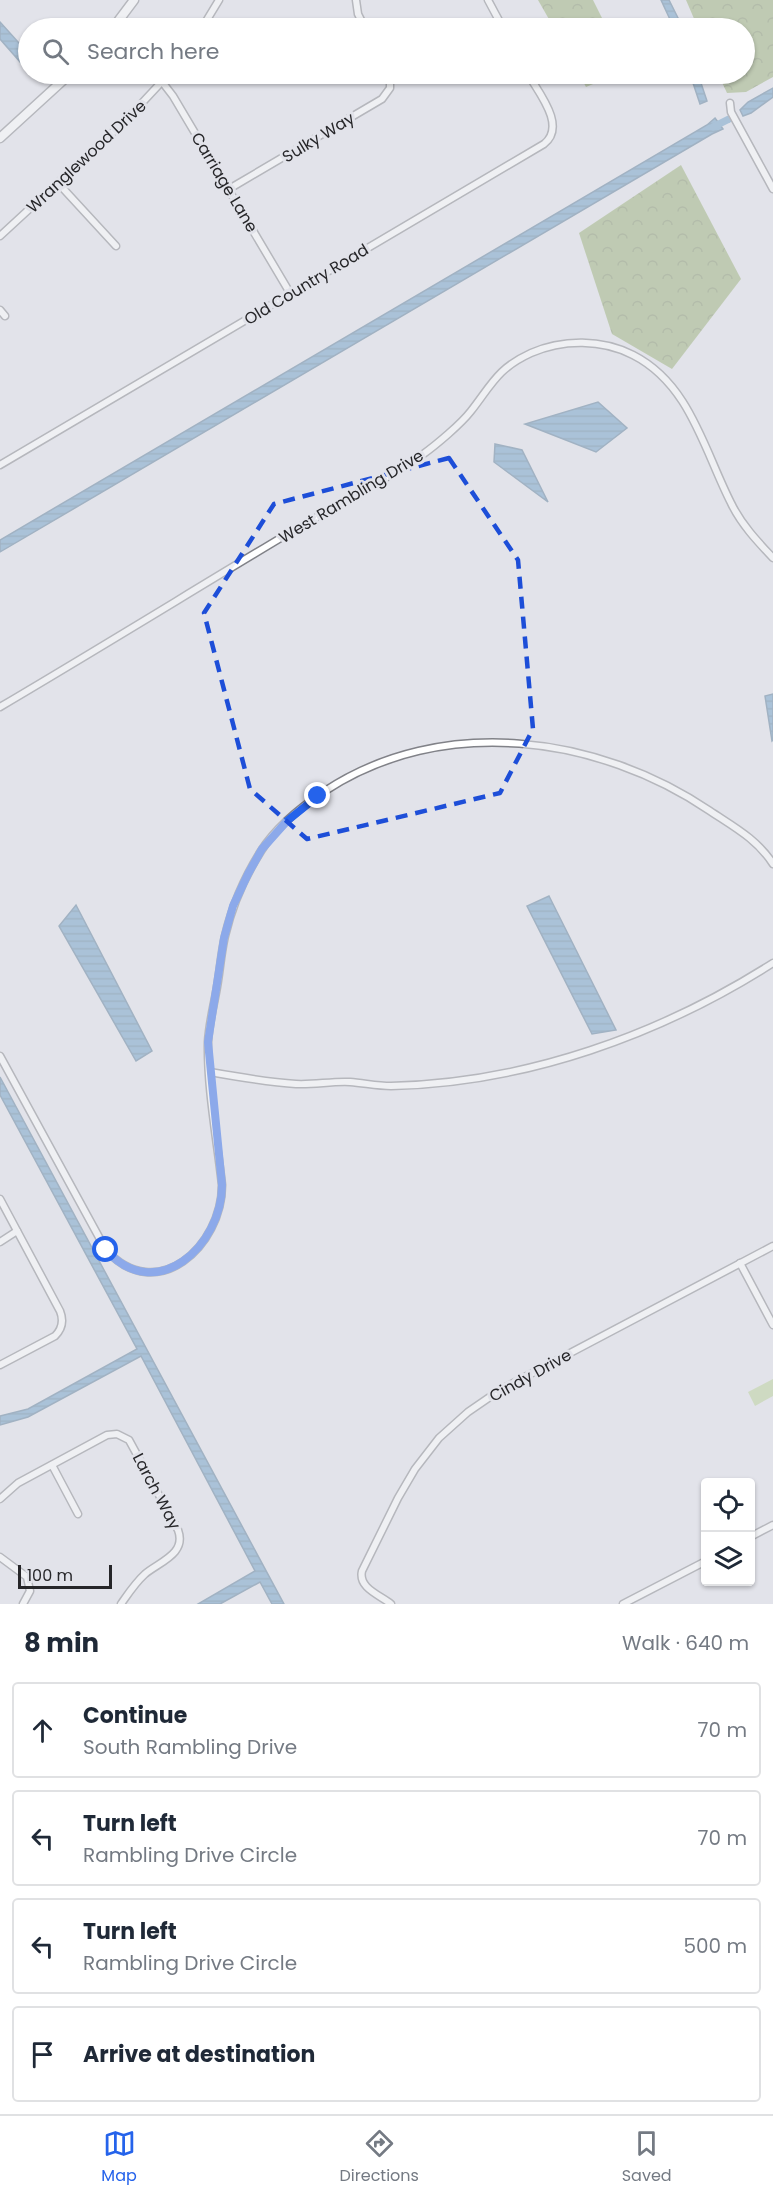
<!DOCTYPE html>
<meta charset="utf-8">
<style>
:root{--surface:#fff;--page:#f6f6f7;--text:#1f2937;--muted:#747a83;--line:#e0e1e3;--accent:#2563eb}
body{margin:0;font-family:Poppins,sans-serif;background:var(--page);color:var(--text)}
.controls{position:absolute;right:18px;bottom:18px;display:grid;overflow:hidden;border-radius:6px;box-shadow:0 2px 4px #0004}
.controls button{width:54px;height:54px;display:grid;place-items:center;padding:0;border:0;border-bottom:2px solid var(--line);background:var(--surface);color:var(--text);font:30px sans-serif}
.scale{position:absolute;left:18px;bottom:15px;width:94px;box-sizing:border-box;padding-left:6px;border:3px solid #262629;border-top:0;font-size:16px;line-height:21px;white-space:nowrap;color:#262629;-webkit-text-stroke:4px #e2e3ea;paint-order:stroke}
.stop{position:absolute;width:18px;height:18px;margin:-14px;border:4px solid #2563eb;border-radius:50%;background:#fff}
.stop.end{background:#2563eb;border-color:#fff;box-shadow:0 2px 6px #0008}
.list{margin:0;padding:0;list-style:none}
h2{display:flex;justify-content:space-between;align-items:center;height:78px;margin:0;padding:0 24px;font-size:26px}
h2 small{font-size:20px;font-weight:400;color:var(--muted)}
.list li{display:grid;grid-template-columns:39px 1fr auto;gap:18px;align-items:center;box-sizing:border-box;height:96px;margin:0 12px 12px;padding:0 12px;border:2px solid var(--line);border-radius:6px}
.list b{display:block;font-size:22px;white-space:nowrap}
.list p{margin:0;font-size:20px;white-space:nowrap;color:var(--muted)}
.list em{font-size:20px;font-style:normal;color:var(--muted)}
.icon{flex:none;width:33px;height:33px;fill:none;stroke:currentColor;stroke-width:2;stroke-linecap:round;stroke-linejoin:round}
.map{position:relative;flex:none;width:773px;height:1604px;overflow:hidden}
.search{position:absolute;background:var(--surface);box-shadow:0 2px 4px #0004;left:18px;right:18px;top:18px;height:66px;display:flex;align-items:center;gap:15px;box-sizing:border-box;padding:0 21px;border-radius:33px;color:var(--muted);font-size:22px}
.sheet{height:510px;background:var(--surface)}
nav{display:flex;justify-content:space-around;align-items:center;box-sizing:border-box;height:84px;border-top:2px solid var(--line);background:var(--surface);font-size:16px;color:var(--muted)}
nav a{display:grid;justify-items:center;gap:3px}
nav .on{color:var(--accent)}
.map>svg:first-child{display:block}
.forest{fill:url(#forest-crowns)}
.park{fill:#b7ce93}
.water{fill:url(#water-rules);stroke:#537695;stroke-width:1.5}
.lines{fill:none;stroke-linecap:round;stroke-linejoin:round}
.canal{stroke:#6699c3;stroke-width:7}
.street-casing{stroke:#818288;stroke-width:9}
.secondary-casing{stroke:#818288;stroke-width:11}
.street{stroke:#fff;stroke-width:6}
.secondary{stroke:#fff;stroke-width:8}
.route{stroke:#2563eb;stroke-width:8}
.marked{fill:none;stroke:#1d4ed8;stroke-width:4.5;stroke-dasharray:12 8;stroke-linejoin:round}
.labels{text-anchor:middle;stroke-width:6;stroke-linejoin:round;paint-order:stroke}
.street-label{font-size:16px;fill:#262629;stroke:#e2e3ea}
</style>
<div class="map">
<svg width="773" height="1604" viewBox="0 0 773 1604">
<defs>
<pattern id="forest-crowns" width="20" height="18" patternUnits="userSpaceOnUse" patternTransform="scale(1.5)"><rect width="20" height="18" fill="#96ac72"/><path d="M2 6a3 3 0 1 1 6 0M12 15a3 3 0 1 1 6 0" fill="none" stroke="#7a8c5e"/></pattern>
<pattern id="water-rules" width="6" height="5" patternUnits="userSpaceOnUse" patternTransform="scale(1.5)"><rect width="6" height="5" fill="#6699c3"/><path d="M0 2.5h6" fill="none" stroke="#547d9e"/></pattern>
</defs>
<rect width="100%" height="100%" fill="#e2e3ea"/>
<!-- forest -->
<g class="forest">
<polygon points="538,0 593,0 607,28 554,28"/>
<polygon points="686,0 773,0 773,77 746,92 727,93 718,74 744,74 744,28 698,28"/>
<polygon points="579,74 617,74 586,87"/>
<polygon points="681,165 741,279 672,369 612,334 579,233"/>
</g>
<!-- park -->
<polygon class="park" points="773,1379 773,1396 755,1406 748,1392"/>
<!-- water -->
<g class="water">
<polygon points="661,0 669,0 683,28 674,28"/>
<polygon points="0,22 28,53 28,71 0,39"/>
<polygon points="690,74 698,74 707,101 700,104"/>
<polygon points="773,88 773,97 751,113 743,116 740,110 748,102"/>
<polygon points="715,118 723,129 712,134 0,552 0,540 707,125"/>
<polygon points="598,402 627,428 596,452 525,424"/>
<polygon points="495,444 522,450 548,502 494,462"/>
<polygon points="773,694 773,740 772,741 765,696"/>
<polygon points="549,896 616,1030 592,1034 527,906"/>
<polygon points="76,905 152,1051 136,1061 59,926"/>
<polygon points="0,1077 284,1604 272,1604 260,1582 220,1604 198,1604 255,1571 141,1356 28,1417 0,1425 0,1416 28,1409 137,1349 0,1095"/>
</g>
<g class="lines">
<!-- canal -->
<polyline class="canal" points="713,127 729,119"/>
<defs>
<g id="street">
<polyline points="356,0 358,14 365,28"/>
<polyline points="488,0 503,28"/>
<polyline points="202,28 219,0"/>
<polyline points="156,74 173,96 290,293"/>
<polyline points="730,103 731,112 773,189"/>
<polyline points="58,183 116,246"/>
<polyline points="229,189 382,99 390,88 390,74"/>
<polyline points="0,236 127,119 169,74"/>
<polyline points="0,310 5,316"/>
<path d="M0 465 544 144C567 126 538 92 528 74"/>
<path d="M0 707C95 651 189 593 284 536 330 509 378 485 422 455 436 445 461 424 471 411 492 384 498 368 531 353 563 339 602 339 633 355 690 384 704 450 731 503 741 524 757 541 773 558"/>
<path d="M0 1056 106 1250C157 1306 222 1246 222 1185 217 1140 207 1087 208 1042 209 1023 214 1005 217 987 220 970 221 953 225 936 232 906 244 878 261 851 276 827 301 807 325 791 442 714 598 735 710 811 734 827 757 839 773 864"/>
<path d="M210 1072C238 1077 267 1082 296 1084 314 1085 332 1081 350 1082 364 1083 377 1086 391 1086 526 1083 660 1035 773 963"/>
<path d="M0 1199 60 1311C64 1321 62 1329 55 1336L0 1365"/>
<polyline points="0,1242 17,1231"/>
<polyline points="740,1263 773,1325"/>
<polyline points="52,1465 78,1514"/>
<path d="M0 1499 18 1483 107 1435 117 1434 129 1440 178 1530C187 1554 159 1562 145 1574 135 1583 128 1594 121 1604"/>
<polyline points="750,1537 773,1525"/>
<polyline points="0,1557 27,1577 30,1591 23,1604"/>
<path d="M391 1604C380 1595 358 1588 362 1571L398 1498 415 1469 439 1438 468 1412 500 1390 773 1246"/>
<polyline points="623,1604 706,1561"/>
</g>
<g id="secondary">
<polyline points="113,28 134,0"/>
<polyline points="0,138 70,74"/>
</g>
</defs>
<!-- street casing -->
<use href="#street" class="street-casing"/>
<!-- secondary casing -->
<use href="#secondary" class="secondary-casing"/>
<!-- street -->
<use href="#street" class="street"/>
<!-- secondary -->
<use href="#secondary" class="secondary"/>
</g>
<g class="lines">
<!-- route -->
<path class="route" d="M106 1250C156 1306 222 1246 222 1185L208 1042 224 938 233 906 248 874 262 849 287 821 318 796"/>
</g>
<!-- marked area -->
<path d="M0 0H773V1604H0ZM449 458 518 560 533 729 500 793 307 839 250 789 204 613 274 504Z" fill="#e2e3ea" fill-opacity=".55" fill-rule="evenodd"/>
<path class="marked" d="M449 458 518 560 533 729 500 793 307 839 250 789 204 613 274 504Z"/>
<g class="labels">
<!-- street labels -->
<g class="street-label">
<text transform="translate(318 137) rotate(-31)" y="6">Sulky Way</text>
<text transform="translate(86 156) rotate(-43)" y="6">Wranglewood Drive</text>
<text transform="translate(225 182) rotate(59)" y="6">Carriage Lane</text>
<text transform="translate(306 284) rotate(-31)" y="6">Old Country Road</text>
<text transform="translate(351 496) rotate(-31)" y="6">West Rambling Drive</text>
<text transform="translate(530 1375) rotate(-29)" y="6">Cindy Drive</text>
<text transform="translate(157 1491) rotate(62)" y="6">Larch Way</text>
</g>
</g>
</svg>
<div class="controls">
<button><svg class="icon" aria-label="locate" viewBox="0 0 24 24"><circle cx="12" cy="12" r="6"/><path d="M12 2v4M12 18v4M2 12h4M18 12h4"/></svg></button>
<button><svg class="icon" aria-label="layers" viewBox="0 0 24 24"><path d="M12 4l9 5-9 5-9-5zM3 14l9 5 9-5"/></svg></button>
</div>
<div class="scale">100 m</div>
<div class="stop" style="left:106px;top:1250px"></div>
<div class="stop end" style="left:318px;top:796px"></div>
<div class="search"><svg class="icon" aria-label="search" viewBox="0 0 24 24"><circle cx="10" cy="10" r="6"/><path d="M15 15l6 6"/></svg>Search here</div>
</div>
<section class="sheet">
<h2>8 min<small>Walk · 640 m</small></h2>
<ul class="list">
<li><svg class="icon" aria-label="ahead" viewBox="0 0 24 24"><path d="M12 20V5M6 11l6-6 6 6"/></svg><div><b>Continue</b><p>South Rambling Drive</p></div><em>70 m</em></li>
<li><svg class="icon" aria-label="left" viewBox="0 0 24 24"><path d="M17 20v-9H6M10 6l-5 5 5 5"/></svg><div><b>Turn left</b><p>Rambling Drive Circle</p></div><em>70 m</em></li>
<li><svg class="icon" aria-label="left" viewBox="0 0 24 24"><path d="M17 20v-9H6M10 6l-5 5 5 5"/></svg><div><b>Turn left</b><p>Rambling Drive Circle</p></div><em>500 m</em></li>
<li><svg class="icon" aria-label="arrive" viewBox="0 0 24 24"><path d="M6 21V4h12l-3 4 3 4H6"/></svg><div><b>Arrive at destination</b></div></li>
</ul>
</section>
<nav>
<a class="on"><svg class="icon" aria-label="map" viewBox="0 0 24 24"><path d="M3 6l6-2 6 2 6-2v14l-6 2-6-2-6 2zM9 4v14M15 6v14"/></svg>Map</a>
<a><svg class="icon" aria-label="directions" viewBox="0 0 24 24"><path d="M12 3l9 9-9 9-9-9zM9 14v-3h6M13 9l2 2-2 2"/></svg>Directions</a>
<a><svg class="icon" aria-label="saved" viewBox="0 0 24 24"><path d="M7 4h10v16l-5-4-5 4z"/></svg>Saved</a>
</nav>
